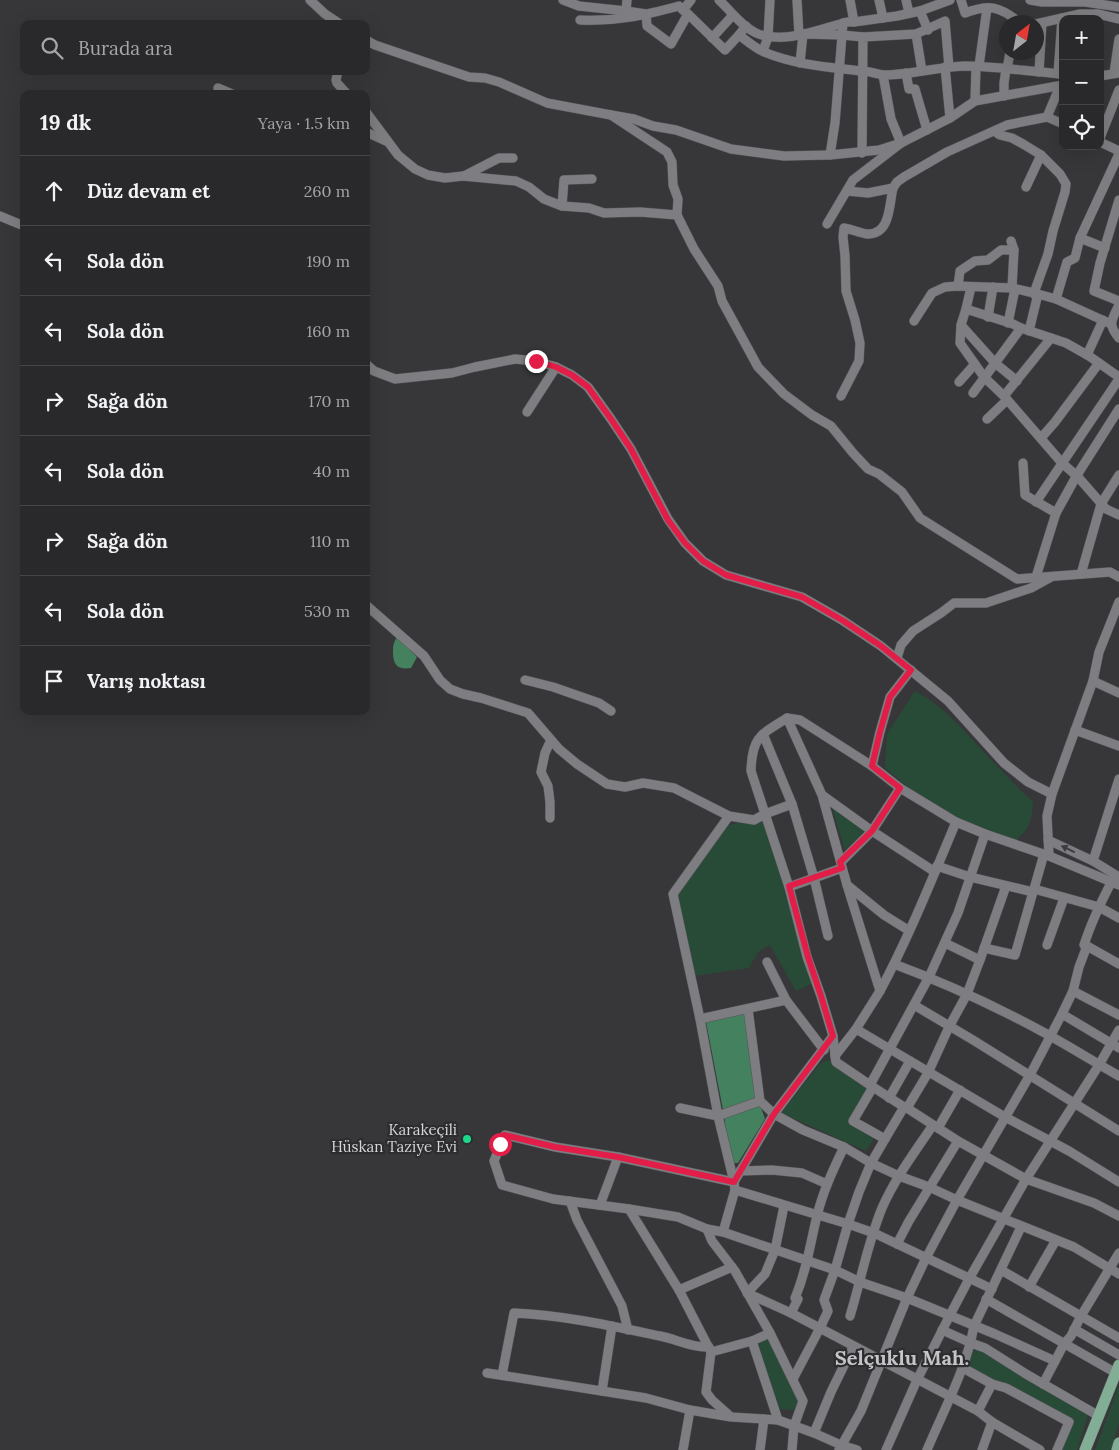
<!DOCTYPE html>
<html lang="tr">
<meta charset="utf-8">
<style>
:root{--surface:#29282b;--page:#313033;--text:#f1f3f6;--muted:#a5a6a9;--line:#454447}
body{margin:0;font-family:Lora,serif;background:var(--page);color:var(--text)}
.controls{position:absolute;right:15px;top:15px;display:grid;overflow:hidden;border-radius:10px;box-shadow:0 5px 20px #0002}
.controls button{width:45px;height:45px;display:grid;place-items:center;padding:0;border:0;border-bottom:1px solid var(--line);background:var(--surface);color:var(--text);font:25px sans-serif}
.compass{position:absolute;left:999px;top:15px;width:45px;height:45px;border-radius:50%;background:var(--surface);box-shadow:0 5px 20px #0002;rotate:31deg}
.stop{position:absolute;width:15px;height:15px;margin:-11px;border:4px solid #e11d48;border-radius:50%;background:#fff}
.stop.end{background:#e11d48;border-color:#fff;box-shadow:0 1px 5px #0008}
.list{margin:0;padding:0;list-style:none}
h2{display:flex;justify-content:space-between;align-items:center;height:65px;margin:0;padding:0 20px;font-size:21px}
h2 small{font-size:16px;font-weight:400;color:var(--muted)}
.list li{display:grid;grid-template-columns:32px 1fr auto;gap:15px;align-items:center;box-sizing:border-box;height:70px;padding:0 20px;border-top:1px solid var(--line)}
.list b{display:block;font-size:19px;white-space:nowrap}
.list em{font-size:16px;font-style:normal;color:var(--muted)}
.icon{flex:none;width:28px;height:28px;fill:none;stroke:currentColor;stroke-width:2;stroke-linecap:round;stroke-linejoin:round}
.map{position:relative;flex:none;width:1119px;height:1450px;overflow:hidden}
.search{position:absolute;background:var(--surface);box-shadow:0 5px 20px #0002;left:20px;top:20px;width:350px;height:55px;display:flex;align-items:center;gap:12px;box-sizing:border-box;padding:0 18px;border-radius:10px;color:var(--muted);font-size:19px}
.panel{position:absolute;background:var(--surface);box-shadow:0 5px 20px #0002;left:20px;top:90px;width:350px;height:625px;border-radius:10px}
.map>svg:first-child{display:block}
.green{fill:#284b37}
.forest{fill:#44815e}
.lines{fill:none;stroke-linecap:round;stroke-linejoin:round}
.minor-casing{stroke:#555458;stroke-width:10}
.major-casing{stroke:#555458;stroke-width:12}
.minor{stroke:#7e7d81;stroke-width:9}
.major{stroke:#83ae96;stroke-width:11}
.oneway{fill:#3d3c3f}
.route{stroke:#e11d48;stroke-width:6}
.poi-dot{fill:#1bd988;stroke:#2d2c2f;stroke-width:2}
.labels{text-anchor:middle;stroke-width:4.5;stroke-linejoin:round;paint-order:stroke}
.poi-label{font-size:15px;fill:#d5d5d7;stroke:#2d2c2f;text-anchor:end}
.district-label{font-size:20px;font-weight:bold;fill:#c5c4c8;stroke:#2d2c2f}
</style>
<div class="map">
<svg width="1119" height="1450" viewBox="0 0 1119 1450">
<rect width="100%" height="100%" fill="#373639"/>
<!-- green -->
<g class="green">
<path d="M915 691C945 707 969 736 992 761 1006 775 1019 789 1033 802 1031 823 1030 831 1012 842L959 821 911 789 885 768 887 734Z"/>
<polygon points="832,808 864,831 845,850"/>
<polygon points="764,821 781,870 813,983 796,991 770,945 758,952 749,968 694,976 677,893 727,826 739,822"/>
<polygon points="831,1060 846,1073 868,1088 850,1122 875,1136 866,1151 781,1113 820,1064 824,1061"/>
<polygon points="769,1337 799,1402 793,1410 780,1409 754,1342"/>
<polygon points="976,1347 1089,1412 1077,1450 1061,1450 1071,1420 986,1379 966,1366"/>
<polygon points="1119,1385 1119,1423 1111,1450 1095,1450"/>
</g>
<!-- forest -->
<g class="forest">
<path d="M397 637 417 657 411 668C399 670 393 666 393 653 393 647 393 643 397 637Z"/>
<polygon points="745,1012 756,1098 723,1110 706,1022"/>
<polygon points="760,1105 765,1119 738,1163 732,1163 724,1117"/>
</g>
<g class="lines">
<defs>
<g id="minor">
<polyline points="310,0 325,14 340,24"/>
<polyline points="563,0 579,6 626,11"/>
<polyline points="627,0 626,11 646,14 647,26 671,44 688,14 683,10"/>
<path d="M719 0C731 11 741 26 756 33 783 45 820 29 847 22H854L897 16 920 11 950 0"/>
<polyline points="797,0 799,35"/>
<polyline points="850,0 854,22"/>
<polyline points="879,0 883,18"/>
<polyline points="906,0 909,13"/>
<path d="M961 0 965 13C989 4 999 6 1019 22"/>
<polyline points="1030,0 1042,2 1085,2 1119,7"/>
<polyline points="920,11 928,30"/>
<polyline points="688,14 725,50 739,35"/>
<path d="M580 20C616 22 645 15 679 6L683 10 691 0"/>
<polyline points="843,23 835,123 830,155 879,150 901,143 950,118 975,101 1063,85"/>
<polyline points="1036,24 1080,14 1098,14 1119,19"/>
<path d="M746 26 739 35C747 41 755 48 764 52 795 65 828 67 861 71 869 71 876 74 884 75 910 75 937 67 964 66 997 66 1030 72 1063 74"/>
<polyline points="916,34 922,71"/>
<polyline points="712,38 733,15"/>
<polyline points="366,40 375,45 469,77 485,78 499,82 547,103 611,115"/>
<polyline points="763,51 768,37 770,0"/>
<polyline points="800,63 803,34 842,35 863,37"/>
<polyline points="979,66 987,8"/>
<polyline points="945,67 950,118"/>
<polyline points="1007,69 1010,52"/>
<polyline points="338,71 336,80 337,83 347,94"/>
<polyline points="1039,72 1042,23"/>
<polyline points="906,73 909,89 915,89 927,130"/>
<polyline points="1114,73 1119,39"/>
<polyline points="1058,74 1062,18"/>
<polyline points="1100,76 1119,73"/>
<polyline points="218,88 232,94"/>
<polyline points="1004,96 1004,83 1006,69"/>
<polyline points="975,101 976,66"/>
<polyline points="366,112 398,155 415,169 428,175 445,178 463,176 516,181 529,187 544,199 562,206 589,208 604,213 640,212 677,215 694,249 718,286 722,301 758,367 784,394 812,415 831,426 853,453 868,469 879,474 902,492 920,518 1017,579 1110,572 1119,577"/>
<polyline points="1047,117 1060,86"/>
<polyline points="997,130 997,133 1000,135 1012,138 1023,144 1041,155 1060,174 1066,184 1065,192 1053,231 1048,254 1034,293 1037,298 1029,331"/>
<polyline points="366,132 388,142"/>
<polyline points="1100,138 1119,90"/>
<polyline points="1100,142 1119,151"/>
<polyline points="862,153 863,37 916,34 945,21 949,67"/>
<polyline points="464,176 499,158 513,158"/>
<polyline points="1026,187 1041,155"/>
<polyline points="847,191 868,193 893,188 897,182 904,177 947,152 1007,125 1047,117 1063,124"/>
<polyline points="1119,200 1100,263 1094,291 1119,301"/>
<polyline points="562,206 564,180 592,179"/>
<polyline points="677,215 678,199 673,185 672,162 667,152 611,115 634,119 653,126 676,130 731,149 784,156 830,155"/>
<polyline points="0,216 24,226"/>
<polyline points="827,224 853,180 901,143 891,119 883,75"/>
<polyline points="1080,238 1105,248"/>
<polyline points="1011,241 1014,250 1012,288"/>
<polyline points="958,286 960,271 975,261 988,260 1001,250 1014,250"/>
<polyline points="1056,299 1067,262 1075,258 1080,238 1119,154"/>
<path d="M1119 305C1112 320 1107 324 1119 338"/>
<polyline points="966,309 971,287"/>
<polyline points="988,317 993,287"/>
<polyline points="914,321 932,293 945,287 958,286 1012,288 1034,293 1056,299 1111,324"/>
<polyline points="1008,323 1015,289"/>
<polyline points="961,325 995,363 1017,381"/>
<polyline points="1087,355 1103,320"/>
<polyline points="366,364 374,371 395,379 452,373 475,367 515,359 536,361 556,367 572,375 588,387 611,419 631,449 668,519 685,543 703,561 726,575 802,597 842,620 881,646 948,701 1004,763 1028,782 1052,794"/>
<polyline points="1119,377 1089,356 1066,343 1021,328 1013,324 966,309 961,325 960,343 984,377 1004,396 1062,463 1078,477 1106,509 1119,515"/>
<polyline points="959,382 975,364"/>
<polyline points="973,393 1021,328"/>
<path d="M841 396 859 361 860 343 855 320 846 291 845 256 843 237 844 228C851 229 860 233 867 234 891 235 889 204 893 188"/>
<polyline points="1004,396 1051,338"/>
<polyline points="527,412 556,367"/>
<polyline points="987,419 1007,400"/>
<polyline points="1041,438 1055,422 1099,363"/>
<polyline points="1023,463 1025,495 1056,513 1036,577"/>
<polyline points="1036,502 1119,379"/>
<polyline points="1056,513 1077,475 1119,409"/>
<polyline points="1081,574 1101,504 1119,475"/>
<polyline points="366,605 424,656 440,680 450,689 463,694 481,698 528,713 559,749 577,764 607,784 625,787 643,783 674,788 729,816 754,820 765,814 792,804"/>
<polyline points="897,658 901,645 913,631 941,613 954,603 986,603 1031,588 1051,577"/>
<polyline points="525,680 553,687 599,703 611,711"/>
<polyline points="1093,681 1119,693"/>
<polyline points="787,718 800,720 872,766 900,788 956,822 985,834 1049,856 1119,885"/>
<polyline points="1075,730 1119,746"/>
<polyline points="763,734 792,804 814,878 828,936"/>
<polyline points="872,766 880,732 890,697 911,670"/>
<path d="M822 795 847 885 880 991 856 1029 835 1056 833 1036 821 996 807 957 789 887 751 771C752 737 760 735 787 718L822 795 872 831 900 788"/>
<polyline points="550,818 550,802 548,786 541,772 545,753 551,740"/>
<polyline points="985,834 958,913 929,977 870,1085 873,1087 853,1121 885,1139 904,1107 907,1108 958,1141 1026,1179 1094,1203 1119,1216"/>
<polyline points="1048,840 1093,861 1119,877"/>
<polyline points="1049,856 1047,816 1052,794 1093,681 1099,652 1119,602"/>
<polyline points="1093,861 1119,779"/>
<polyline points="841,862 872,831 935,872"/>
<polyline points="937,866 970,877 1033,892 1034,889 1099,907 1119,918"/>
<polyline points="847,885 884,915 908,930"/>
<polyline points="789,887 842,868"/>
<polyline points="1034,889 1044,854"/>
<polyline points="945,943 980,960"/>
<polyline points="1047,945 1064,898"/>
<polyline points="1087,946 1119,964"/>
<polyline points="984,948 1015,955 1033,892"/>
<polyline points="767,962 786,1000"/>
<path d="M894 964C945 983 995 1006 1043 1032 1069 1046 1094 1062 1119 1076"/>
<path d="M880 991C909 937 932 879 956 822"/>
<polyline points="1073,991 1119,1015"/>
<polyline points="914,1005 973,1040 1119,1131"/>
<polyline points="748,1009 760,1101 774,1114 803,1130 844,1147 871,1163 899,1176 929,1187 957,1200 1074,1247 1119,1274"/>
<polyline points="1062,1014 1119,1048"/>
<polyline points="700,1019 786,1000 824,1050"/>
<polyline points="856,1029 1005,1117 1069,1151 1119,1182"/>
<polyline points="833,1036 774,1114 734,1182 618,1157 555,1147 505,1135 494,1161 502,1185 553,1199 629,1209 678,1217 707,1229 723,1232 835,1270 860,1282 907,1298 995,1334 1055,1361"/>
<polyline points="835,1056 836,1062 870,1085"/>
<polyline points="873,1087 904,1107"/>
<polyline points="889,1098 910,1061"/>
<polyline points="680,1108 718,1116 760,1101"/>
<polyline points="907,1108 928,1073 949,1027 967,994 980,960 1006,886"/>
<polyline points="938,1128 960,1090"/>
<polyline points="740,1171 772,1170 802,1173 827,1184"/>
<polyline points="735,1190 848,1224 874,1233 992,1289"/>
<polyline points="570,1201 577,1220 622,1306 628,1330"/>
<polyline points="600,1205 618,1157"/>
<polyline points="784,1206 775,1250 765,1274 747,1293 791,1313 978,1411 992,1422 1040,1450"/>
<polyline points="629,1209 679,1290 711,1352 706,1392 712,1400 730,1416"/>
<polyline points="707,1229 712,1241 735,1271 770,1333 803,1401 794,1426 792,1450"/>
<polyline points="723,1232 735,1190 734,1182 718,1116 700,1019 673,894 729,816"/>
<polyline points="897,1244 909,1221 958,1141"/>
<polyline points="1001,1270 1119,1338"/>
<polyline points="1029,1287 1056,1240"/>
<polyline points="679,1290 732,1267"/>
<polyline points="986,1299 1116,1373"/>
<path d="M791 1313 798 1299 795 1298C807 1270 810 1244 817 1216 823 1191 833 1170 844 1147"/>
<path d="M850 1316C861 1280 868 1242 882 1208 895 1178 915 1152 933 1125"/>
<polyline points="1074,1329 1119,1355"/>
<polyline points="942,1330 971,1343 985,1348 1026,1374 1099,1416"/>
<polyline points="752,1341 778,1420"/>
<polyline points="711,1352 752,1341 770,1333"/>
<polyline points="963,1368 992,1384 1006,1388 1069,1422 1057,1450"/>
<polyline points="487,1373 646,1398 690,1410 731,1417 778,1420 814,1433 841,1445 857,1450"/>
<path d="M502 1375 514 1313C563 1315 612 1326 660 1336 676 1339 692 1348 709 1347"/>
<polyline points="793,1379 820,1328 828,1311 824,1300 835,1270 848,1224 859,1192 871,1163 885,1139"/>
<polyline points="1043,1384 1064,1344 1071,1336 1081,1316 1119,1253"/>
<polyline points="602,1391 612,1326"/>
<polyline points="978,1411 992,1384"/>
<polyline points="814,1433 831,1392 853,1347"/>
<polyline points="683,1450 690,1410"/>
<polyline points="760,1450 764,1419"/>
<path d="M839 1450 861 1411 907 1298 926 1258 957 1200 1030 1075 1062 1014 1073 991 1079 967 1087 946 1084 945C1091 923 1101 902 1112 881"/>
<polyline points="886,1450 917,1380 950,1315 969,1279 1026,1179 1099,1065 1119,1030"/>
<path d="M927 1450C944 1409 966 1370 974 1326L1021 1227"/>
<polyline points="982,1450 992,1422"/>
</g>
<g id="major">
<polyline points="1085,1450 1119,1365"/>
<polyline points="1117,1450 1119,1443"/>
</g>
</defs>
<!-- minor casing -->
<use href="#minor" class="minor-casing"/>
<!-- major casing -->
<use href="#major" class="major-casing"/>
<!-- minor -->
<use href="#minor" class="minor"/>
<!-- major -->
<use href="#major" class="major"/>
</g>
<!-- one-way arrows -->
<defs><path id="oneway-solid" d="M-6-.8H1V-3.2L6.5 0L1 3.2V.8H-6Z" transform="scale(1.25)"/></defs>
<use class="oneway" href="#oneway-solid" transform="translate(1068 849) rotate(-154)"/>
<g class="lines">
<!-- route -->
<polyline class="route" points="500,1144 504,1135 555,1147 618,1157 734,1182 774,1114 833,1036 821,996 808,957 789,886 842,868 840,862 872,831 900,788 872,766 880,732 890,697 911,670 881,646 842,620 802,597 726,575 703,561 685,543 668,520 631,449 611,419 588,387 572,375 556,367 536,361"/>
</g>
<!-- markers -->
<circle class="poi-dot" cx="467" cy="1139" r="5"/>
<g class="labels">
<!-- poi labels -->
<g class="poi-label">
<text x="457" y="1135">Karakeçili<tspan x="457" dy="17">Hüskan Taziye Evi</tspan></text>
</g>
<!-- district labels -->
<g class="district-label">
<text x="902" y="1365">Selçuklu Mah.</text>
</g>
</g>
</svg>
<div class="controls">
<button>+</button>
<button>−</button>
<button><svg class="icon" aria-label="locate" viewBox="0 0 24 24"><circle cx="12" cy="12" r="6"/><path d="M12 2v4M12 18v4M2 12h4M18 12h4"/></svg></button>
</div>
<svg class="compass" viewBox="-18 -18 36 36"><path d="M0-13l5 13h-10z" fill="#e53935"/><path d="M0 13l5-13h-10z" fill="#a5a6a9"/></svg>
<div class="stop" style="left:500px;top:1144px"></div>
<div class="stop end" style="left:536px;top:361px"></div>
<div class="search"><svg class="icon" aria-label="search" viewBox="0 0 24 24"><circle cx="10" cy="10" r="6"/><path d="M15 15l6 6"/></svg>Burada ara</div>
<section class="panel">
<h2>19 dk<small>Yaya · 1.5 km</small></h2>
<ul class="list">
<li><svg class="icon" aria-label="ahead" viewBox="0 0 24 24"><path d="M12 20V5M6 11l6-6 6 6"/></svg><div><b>Düz devam et</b></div><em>260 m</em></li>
<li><svg class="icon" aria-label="left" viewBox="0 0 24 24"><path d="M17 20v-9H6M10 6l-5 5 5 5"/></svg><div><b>Sola dön</b></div><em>190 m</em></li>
<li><svg class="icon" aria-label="left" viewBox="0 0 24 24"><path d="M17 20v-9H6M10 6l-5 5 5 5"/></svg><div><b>Sola dön</b></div><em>160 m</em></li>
<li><svg class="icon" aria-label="right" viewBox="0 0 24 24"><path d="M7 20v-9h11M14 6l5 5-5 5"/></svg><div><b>Sağa dön</b></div><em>170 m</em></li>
<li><svg class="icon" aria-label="left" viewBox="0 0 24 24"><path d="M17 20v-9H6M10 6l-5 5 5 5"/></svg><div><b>Sola dön</b></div><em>40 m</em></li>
<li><svg class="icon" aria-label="right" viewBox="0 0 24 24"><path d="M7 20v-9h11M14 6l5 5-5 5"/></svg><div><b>Sağa dön</b></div><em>110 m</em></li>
<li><svg class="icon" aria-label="left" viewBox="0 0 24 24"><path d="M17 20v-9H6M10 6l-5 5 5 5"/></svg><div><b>Sola dön</b></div><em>530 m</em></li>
<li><svg class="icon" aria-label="arrive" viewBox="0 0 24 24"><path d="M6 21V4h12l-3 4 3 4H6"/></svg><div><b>Varış noktası</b></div></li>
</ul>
</section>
</div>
